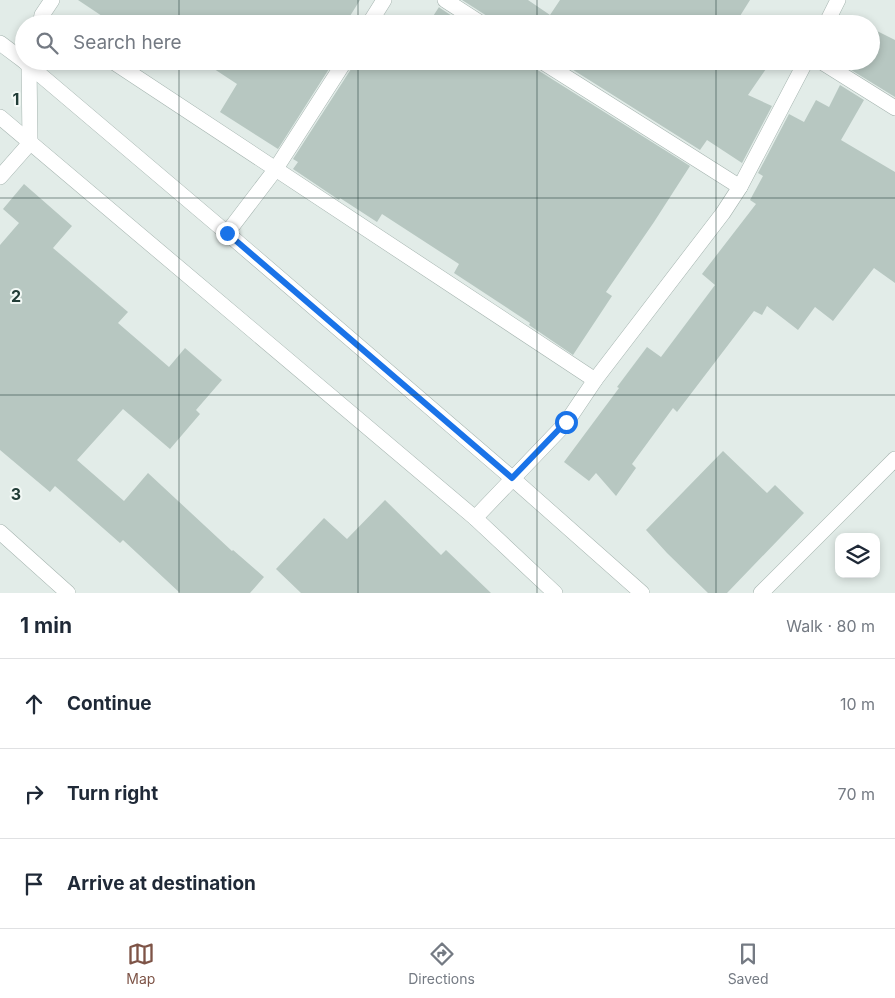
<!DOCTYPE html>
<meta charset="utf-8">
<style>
:root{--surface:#fff;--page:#f6f6f7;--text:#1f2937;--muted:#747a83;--line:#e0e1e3;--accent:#7e5447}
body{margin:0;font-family:Inter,sans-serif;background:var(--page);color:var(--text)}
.controls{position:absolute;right:15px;bottom:15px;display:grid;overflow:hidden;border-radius:10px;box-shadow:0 2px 8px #0003}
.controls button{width:45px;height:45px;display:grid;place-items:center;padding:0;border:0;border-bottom:1px solid var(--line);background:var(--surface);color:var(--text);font:25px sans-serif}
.stop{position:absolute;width:15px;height:15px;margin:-11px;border:4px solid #1a73e8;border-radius:50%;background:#fff}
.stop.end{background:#1a73e8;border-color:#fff;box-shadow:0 1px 5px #0008}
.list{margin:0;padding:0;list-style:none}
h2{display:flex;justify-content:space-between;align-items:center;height:65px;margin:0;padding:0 20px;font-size:21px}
h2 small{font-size:16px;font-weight:400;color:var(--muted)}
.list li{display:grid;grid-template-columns:32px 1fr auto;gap:15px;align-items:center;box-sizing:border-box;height:90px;padding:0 20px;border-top:1px solid var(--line)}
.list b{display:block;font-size:19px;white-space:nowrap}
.list em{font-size:16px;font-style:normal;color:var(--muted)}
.icon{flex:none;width:28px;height:28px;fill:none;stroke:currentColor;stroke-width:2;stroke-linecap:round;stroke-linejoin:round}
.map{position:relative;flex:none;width:895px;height:593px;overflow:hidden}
.search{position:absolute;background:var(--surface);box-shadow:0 2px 8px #0003;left:15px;right:15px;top:15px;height:55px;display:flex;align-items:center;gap:12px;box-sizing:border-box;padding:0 18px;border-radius:28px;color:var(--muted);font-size:19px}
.sheet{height:335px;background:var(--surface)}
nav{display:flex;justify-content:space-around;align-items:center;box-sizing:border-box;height:70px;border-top:1px solid var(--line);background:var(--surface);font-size:14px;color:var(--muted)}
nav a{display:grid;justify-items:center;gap:2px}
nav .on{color:var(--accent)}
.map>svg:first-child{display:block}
.building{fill:#b7c7c1}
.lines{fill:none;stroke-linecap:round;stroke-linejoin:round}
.minor-casing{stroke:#a5b4af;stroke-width:16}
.minor{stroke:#fff;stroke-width:15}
.route{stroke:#1a73e8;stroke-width:6}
.grid{fill:none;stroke:#223d37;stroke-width:1;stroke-opacity:0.55}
.grid-label{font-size:16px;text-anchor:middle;font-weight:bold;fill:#223d37;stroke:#f3f9f6;stroke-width:4;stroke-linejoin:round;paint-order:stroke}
</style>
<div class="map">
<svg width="895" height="593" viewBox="0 0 895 593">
<rect width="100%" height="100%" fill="#e2ece8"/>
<!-- building -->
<g class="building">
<polygon points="78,0 360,0 345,24 114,24"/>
<polygon points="462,0 528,0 550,15 560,0 750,0 735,24 491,24 490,19 487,16"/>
<polygon points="439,7 440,8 464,24 428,24"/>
<polygon points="871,28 895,40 895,97 848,68 852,61 871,61"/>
<polygon points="202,61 334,61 278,149 220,112 237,84"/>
<polygon points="354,61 532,61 533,66 536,69 690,166 654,222 606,292 612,296 573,355 529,325 530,323 454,273 459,264 382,214 377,222 340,198 339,200 293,169 298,162 293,159 353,66"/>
<polygon points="559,61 767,61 770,63 748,95 772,106 742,163 707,140 700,150"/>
<polygon points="840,85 864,100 841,140 895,172 895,283 874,268 833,321 815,307 798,330 767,306 762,315 754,311 677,412 673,408 632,464 636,468 616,496 596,473 589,481 564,462 619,388 617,387 647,347 661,357 715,285 702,274 756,204 750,200 763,176 758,173 789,114 804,122 816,100 829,107"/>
<polygon points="24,184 72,226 53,248 128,312 118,323 169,367 185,348 222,380 196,410 200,414 170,449 123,409 77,460 124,501 148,473 232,551 233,550 264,577 250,593 180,593 123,540 120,543 55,486 50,492 0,450 0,245 19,223 3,209"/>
<polygon points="723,451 767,493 775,485 804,513 727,593 708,593 667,553 646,530"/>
<polygon points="385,500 441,555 446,550 491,593 301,593 276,569 324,518 347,539"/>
</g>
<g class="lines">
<defs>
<g id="minor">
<polyline points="445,0 482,24"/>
<polyline points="40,24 42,15 52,0"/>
<polyline points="369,24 384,0"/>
<polyline points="826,24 838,0"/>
<polyline points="0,43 24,61"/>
<polyline points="24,61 227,233 512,478 642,593"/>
<polyline points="112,61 595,380"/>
<polyline points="541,61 740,187"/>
<polyline points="820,61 895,108"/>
<polyline points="0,117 475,518 555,593"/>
<polyline points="0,177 30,143 29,64 30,61"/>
<polyline points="227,233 275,170 345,61"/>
<polyline points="475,518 566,423 595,380 723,213 740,187 806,61"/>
<polyline points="0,532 68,593"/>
<polyline points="761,593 895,459"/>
</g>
</defs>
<!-- minor casing -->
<use href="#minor" class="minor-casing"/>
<!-- minor -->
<use href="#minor" class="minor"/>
</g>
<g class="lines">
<!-- route -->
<polyline class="route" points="227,233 512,478 566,422"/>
</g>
<!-- grid -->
<path class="grid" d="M179 0V24M358 0V24M537 0V24M716 0V24M179 61V593M358 61V593M537 61V593M716 61V593M0 198H895M0 395H895"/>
<g class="grid-label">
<text x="16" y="105">1</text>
<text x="16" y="302">2</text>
<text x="16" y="500">3</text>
</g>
</svg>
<div class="controls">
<button><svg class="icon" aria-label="layers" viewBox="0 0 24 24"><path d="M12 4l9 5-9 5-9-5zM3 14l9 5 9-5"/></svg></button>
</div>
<div class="stop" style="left:566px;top:422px"></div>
<div class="stop end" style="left:227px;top:233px"></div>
<div class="search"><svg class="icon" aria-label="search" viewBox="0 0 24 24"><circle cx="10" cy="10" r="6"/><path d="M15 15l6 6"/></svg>Search here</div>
</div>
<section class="sheet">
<h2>1 min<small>Walk · 80 m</small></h2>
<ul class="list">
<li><svg class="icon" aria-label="ahead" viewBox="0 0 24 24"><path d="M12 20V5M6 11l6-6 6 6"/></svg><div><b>Continue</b></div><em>10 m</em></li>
<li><svg class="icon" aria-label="right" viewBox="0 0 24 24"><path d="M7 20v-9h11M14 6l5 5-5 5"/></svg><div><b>Turn right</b></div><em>70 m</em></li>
<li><svg class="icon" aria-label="arrive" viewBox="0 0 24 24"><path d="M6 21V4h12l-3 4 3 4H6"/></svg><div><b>Arrive at destination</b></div></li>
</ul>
</section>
<nav>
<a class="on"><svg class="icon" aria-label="map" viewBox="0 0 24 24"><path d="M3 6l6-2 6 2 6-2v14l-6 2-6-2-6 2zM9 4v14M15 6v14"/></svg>Map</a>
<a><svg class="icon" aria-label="directions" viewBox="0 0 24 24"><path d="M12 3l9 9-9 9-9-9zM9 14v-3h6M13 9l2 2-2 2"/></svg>Directions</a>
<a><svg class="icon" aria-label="saved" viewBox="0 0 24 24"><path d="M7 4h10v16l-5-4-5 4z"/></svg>Saved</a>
</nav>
